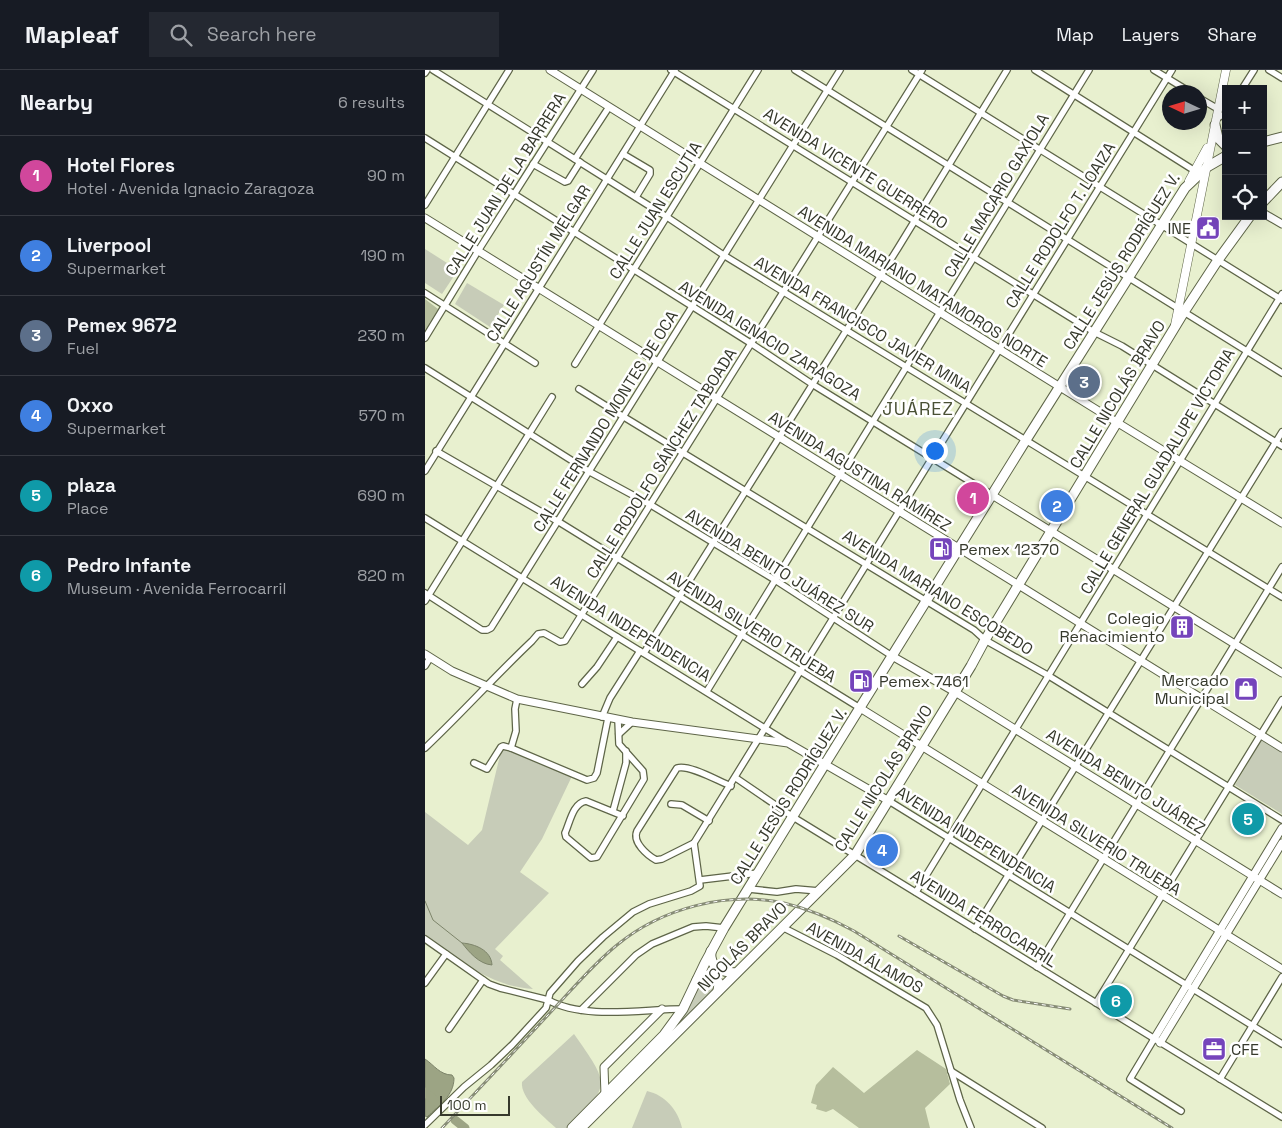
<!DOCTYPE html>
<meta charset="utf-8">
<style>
:root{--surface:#171b24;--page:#242831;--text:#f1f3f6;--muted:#9ea1a6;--line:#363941;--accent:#0f766e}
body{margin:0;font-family:"Space Grotesk",sans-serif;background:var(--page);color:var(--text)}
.controls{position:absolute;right:15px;top:15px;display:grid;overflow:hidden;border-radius:0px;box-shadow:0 5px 20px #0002}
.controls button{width:45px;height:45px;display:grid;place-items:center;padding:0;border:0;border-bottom:1px solid var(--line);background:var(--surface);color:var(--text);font:25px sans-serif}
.compass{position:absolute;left:737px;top:15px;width:45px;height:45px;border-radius:50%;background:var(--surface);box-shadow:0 5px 20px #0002;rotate:274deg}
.scale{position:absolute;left:15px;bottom:12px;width:70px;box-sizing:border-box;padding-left:5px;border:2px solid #36392c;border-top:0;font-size:14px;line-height:18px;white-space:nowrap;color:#36392c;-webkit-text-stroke:4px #fff;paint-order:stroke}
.you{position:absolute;left:509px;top:380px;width:18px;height:18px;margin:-12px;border:4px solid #fff;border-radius:50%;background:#1a73e8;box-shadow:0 0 0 8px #1a73e833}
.badge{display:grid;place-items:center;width:32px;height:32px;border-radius:50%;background:var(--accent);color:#fff;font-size:16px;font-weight:700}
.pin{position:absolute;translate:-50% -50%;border:2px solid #fff;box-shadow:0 1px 5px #0006}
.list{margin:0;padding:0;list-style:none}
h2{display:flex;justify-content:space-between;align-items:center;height:65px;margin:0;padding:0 20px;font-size:21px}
h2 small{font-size:16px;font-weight:400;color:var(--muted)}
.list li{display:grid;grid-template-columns:32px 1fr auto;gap:15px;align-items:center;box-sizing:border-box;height:80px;padding:0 20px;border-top:1px solid var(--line)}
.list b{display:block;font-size:19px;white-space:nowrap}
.list p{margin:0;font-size:16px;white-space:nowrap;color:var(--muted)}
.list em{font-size:16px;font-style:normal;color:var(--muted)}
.icon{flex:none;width:28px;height:28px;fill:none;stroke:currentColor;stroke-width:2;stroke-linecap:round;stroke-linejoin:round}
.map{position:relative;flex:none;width:857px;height:1058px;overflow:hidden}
header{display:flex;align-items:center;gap:30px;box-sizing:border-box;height:70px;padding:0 25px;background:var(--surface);border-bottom:1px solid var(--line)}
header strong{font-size:24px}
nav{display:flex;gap:28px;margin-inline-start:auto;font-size:18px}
.search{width:350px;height:45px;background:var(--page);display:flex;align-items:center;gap:12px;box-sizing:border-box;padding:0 18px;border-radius:0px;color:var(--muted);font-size:19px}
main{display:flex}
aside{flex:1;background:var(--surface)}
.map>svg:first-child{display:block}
.green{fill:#c7ccb8}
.forest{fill:#b6be9d}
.water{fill:#9ca484;stroke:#7d846a}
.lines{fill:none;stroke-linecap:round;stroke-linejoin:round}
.stream{stroke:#7d846a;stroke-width:1}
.river{stroke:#9ca484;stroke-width:9}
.minor-casing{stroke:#5e6548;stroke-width:8}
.tertiary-casing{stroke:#5e6548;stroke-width:9}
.secondary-casing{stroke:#5e6548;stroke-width:9}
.primary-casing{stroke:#5e6548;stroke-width:11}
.minor{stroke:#fff;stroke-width:5.5}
.tertiary{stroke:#fff;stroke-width:7}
.secondary{stroke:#fff;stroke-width:8}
.primary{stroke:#fff;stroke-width:9}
.rail-casing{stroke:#878c76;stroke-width:3}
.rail{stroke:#fff;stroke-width:1;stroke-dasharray:4;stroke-linecap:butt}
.labels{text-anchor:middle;stroke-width:5;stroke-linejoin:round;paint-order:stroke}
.street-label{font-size:16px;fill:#36392c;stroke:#fff}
.poi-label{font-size:16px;fill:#36392c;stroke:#fff;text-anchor:end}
.neighbourhood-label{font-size:18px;letter-spacing:1px;fill:#495034;stroke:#fff}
</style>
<header>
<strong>Mapleaf</strong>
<div class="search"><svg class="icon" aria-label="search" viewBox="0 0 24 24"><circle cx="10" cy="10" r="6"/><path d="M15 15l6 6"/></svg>Search here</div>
<nav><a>Map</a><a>Layers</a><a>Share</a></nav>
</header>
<main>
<aside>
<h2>Nearby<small>6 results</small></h2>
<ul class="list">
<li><span class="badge" style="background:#d1479c">1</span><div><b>Hotel Flores</b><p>Hotel · Avenida Ignacio Zaragoza</p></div><em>90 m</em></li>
<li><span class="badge" style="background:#3f7fe0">2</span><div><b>Liverpool</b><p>Supermarket</p></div><em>190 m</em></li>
<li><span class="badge" style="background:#5c6f8a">3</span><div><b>Pemex 9672</b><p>Fuel</p></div><em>230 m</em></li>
<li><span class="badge" style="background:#3f7fe0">4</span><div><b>Oxxo</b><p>Supermarket</p></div><em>570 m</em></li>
<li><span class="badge" style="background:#0f9aa8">5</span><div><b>plaza</b><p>Place</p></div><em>690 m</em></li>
<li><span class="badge" style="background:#0f9aa8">6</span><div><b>Pedro Infante</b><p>Museum · Avenida Ferrocarril</p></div><em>820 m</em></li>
</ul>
</aside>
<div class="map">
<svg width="857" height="1058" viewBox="0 0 857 1058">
<rect width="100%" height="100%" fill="#e8f0cf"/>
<!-- green -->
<g class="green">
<polygon points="0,179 33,200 17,224 0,213"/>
<polygon points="42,213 79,235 65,257 30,234"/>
<polygon points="837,669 857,681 857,744 810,715"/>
<path d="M77 677 148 704 117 769 95 802 124 823 70 879 78 886 75 890 108 919C100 918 90 917 81 914 51 904 24 886 0 866V742L43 775 57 760Z"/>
<polygon points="277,909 288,909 291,918 251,959"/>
<path d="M149 964C184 1014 188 1016 141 1058H131C120 1048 95 1028 97 1012Z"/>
<path d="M222 1021C240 1025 253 1040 257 1058H207Z"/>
</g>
<!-- forest -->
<g class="forest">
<polygon points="0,229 13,239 0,260"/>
<polygon points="492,980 521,999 525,1014 500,1038 505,1058 434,1058 408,1039 401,1042 391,1039 392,1035 386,1033 391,1015 408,997 439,1023"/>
</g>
<!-- water -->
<g class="water">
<path d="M37 873C50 874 66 880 67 895 54 894 44 882 37 873Z"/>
<path d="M0 989C9 995 15 1005 27 1005L29 1008C29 1026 14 1035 2 1047L0 1046Z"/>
</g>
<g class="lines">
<!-- stream -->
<polyline class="stream" points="0,831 8,850 37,873"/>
<!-- river -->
<g class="river">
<polyline points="0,1022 15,1035"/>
<polyline points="30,1050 40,1058"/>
</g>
<defs>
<g id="minor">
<polyline points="8,0 242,147 300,186 857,527"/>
<polyline points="246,0 669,262 697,276 857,376"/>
<polyline points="370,0 857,303"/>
<polyline points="487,0 857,230"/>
<polyline points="610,0 770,101"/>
<polyline points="729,0 765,22"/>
<polyline points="844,0 857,8"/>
<polyline points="0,3 2,0"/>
<polyline points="817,19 829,0"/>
<polyline points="774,28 793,39"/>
<polyline points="791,49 801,43"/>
<polyline points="0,68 327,274 387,314 567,425"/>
<polyline points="198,84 225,100 225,104 211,127"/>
<polyline points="150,89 184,37"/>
<polyline points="108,94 140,112 143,111 155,92"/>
<polyline points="0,135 84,0"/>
<polyline points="0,223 110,293"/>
<polyline points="0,268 53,181 168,0"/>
<polyline points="150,294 333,0"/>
<polyline points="0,298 165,402 226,435 350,510 467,586"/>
<polyline points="154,319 199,347 549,560 560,570 624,606 857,750"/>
<polyline points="11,381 134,452 435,638"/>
<polyline points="0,401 250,0"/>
<polyline points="0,448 362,672"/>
<polyline points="0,523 57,560 62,560 66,558 415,0"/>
<polyline points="0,531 127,327"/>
<polyline points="219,583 473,178 582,0"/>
<polyline points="0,596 5,588"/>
<polyline points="157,614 172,597 192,567"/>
<polyline points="282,621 664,0"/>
<polyline points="92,629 90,639 91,661 86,678 162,710 169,708 172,703 183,648"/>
<polyline points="177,647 185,628 215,581"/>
<path d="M193 650 194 674 218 701 219 709 172 787 166 788 141 767 140 763C145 752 148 733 161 731L198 746"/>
<polyline points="194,664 207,652"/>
<path d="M0 678C37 643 70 606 107 571L113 564 119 563 135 572 140 571 497 0"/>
<polyline points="49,693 62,699 76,677 78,676 86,678"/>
<polyline points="311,708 368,747 857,1047"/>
<polyline points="464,731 857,974"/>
<polyline points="246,734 257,735 284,751"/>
<polyline points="188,741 201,693 201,681"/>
<path d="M269 773 237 789 231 790C222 785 207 772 212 761L252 698C264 694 293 711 306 716"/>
<polyline points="275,810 333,803"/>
<polyline points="324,819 352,822 371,819 394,821"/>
<path d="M491 822C613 623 734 423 857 224"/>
<polyline points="357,857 412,885 501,938 512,955 535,1030 546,1058"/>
<polyline points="550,859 857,362"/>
<path d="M0 869 64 914 75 918 123 930C159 950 218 939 258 939"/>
<polyline points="612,897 857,497"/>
<polyline points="0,913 21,884"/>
<polyline points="671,933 857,630"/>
<polyline points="156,940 211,885 227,874 268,857 281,856 299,858"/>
<polyline points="24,959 58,910"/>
<polyline points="729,969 705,1009 756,1041"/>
<polyline points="526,1001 617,1058"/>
<polyline points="795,1009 857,907"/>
<polyline points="0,1055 39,1017 66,995 87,975 121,938 125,923 153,891 178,867 208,842 224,834 266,821 275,816 269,773 747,0"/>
</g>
<g id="tertiary">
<polyline points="125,0 693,353 857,453"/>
<polyline points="838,143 857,154"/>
<polyline points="0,148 857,678"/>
<polyline points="567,425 857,603"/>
<polyline points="0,584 27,601 92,629 207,652 363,673 464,731"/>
<polyline points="467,586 530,622 857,824"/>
<polyline points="435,638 857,899"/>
<polyline points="729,969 857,758"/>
<polyline points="735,973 857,773"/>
<polyline points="180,1025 179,997 237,939"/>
</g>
<g id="secondary">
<polyline points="764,111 782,78"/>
<polyline points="750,255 801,0"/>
</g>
<g id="primary">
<polyline points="790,55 793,68 801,76"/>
<polyline points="838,72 857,67"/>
<polyline points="838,132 857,112"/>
<path d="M286 881C284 898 297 902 311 903"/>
<polyline points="272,910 280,905 288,906 294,913 293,921"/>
<polyline points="147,1058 239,965 258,939 280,893 299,858 400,694 601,370 760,118 782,97 801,86"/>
<polyline points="156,1058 430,785 546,596 560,570 759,242 793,190 825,146"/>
</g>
</defs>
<!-- minor casing -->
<use href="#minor" class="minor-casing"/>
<!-- tertiary casing -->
<use href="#tertiary" class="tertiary-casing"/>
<!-- secondary casing -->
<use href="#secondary" class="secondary-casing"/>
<!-- primary casing -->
<use href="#primary" class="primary-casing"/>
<!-- minor -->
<use href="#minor" class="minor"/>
<!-- tertiary -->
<use href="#tertiary" class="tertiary"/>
<!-- secondary -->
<use href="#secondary" class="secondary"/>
<!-- primary -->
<use href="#primary" class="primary"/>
<defs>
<g id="rail">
<polyline points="474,866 578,926 588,930 645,939"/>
<path d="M17 1058C53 1020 88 983 123 945 146 921 166 896 192 875 237 838 302 821 359 833 384 839 407 849 429 861L747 1058"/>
</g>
</defs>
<!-- rail casing -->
<use href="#rail" class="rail-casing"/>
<!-- rail -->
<use href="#rail" class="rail"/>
</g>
<!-- icons -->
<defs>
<symbol id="civic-square" viewBox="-11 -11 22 22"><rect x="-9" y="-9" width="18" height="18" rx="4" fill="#7544bb" stroke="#fff"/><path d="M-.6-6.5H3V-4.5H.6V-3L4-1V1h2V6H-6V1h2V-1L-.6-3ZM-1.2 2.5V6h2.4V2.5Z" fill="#fff"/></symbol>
<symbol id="fuel-square" viewBox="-11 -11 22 22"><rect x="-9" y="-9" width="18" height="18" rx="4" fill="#7544bb" stroke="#fff"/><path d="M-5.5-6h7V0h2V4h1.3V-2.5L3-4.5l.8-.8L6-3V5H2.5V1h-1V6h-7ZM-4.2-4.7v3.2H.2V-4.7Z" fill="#fff"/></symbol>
<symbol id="building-square" viewBox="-11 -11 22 22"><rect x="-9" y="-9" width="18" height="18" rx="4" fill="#7544bb" stroke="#fff"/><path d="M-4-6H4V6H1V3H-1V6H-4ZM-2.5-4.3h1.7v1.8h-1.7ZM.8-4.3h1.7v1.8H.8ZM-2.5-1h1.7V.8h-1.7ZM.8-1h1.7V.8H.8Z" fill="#fff"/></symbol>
<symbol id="shop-square" viewBox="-11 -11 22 22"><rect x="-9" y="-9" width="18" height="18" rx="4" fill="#7544bb" stroke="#fff"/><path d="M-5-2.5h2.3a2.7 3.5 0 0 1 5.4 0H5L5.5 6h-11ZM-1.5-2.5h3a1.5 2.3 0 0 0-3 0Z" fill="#fff"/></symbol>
<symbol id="office-square" viewBox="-11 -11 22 22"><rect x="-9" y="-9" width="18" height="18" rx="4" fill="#7544bb" stroke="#fff"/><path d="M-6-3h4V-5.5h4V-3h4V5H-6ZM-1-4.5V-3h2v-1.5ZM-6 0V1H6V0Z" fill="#fff"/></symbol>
</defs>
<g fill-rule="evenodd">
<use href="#civic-square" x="769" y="144" width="28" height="28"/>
<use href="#fuel-square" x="502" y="465" width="28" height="28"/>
<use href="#building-square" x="743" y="543" width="28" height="28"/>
<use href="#fuel-square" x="422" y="597" width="28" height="28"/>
<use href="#shop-square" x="807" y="605" width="28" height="28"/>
<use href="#office-square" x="775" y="965" width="28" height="28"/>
</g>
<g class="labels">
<!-- street labels -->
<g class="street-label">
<text transform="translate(431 98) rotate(32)" y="6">AVENIDA VICENTE GUERRERO</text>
<text transform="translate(80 114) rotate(-58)" y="6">CALLE JUAN DE LA BARRERA</text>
<text transform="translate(571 125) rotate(-59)" y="6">CALLE MACARIO GAXIOLA</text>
<text transform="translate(230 140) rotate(-58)" y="6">CALLE JUAN ESCUTIA</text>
<text transform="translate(635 155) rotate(-58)" y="6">CALLE RODOLFO T. LOAIZA</text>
<text transform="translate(696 191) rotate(-58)" y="6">CALLE JESÚS RODRÍGUEZ V.</text>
<text transform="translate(113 193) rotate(-58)" y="6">CALLE AGUSTÍN MELGAR</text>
<text transform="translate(498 216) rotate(32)" y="6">AVENIDA MARIANO MATAMOROS NORTE</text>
<text transform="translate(438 254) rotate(31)" y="6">AVENIDA FRANCISCO JAVIER MINA</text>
<text transform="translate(345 270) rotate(32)" y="6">AVENIDA IGNACIO ZARAGOZA</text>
<text transform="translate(692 324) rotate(-59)" y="6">CALLE NICOLÁS BRAVO</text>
<text transform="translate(180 351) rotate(-58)" y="6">CALLE FERNANDO MONTES DE OCA</text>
<text transform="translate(236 393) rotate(-58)" y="6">CALLE RODOLFO SÁNCHEZ TABOADA</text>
<text transform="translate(435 401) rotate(32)" y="6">AVENIDA AGUSTINA RAMÍREZ</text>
<text transform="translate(732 401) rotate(-59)" y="6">CALLE GENERAL GUADALUPE VICTORIA</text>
<text transform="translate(355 500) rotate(32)" y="6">AVENIDA BENITO JUÁREZ SUR</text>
<text transform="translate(513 522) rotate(32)" y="6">AVENIDA MARIANO ESCOBEDO</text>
<text transform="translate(327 556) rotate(32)" y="6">AVENIDA SILVERIO TRUEBA</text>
<text transform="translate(206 558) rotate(32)" y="6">AVENIDA INDEPENDENCIA</text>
<text transform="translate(458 708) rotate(-58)" y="6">CALLE NICOLÁS BRAVO</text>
<text transform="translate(701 711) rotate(32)" y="6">AVENIDA BENITO JUÁREZ</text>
<text transform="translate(363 726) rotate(-58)" y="6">CALLE JESÚS RODRÍGUEZ V.</text>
<text transform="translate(551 769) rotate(32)" y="6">AVENIDA INDEPENDENCIA</text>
<text transform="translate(672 769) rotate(32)" y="6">AVENIDA SILVERIO TRUEBA</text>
<text transform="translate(559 848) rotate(32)" y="6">AVENIDA FERROCARRIL</text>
<text transform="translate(317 876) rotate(-45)" y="6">NICOLÁS BRAVO</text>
<text transform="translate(440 887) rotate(29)" y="6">AVENIDA ÁLAMOS</text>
</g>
<!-- poi labels -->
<g class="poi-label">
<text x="766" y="164">INE</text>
<text x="534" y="485" text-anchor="start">Pemex 12370</text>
<text x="740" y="554">Colegio<tspan x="740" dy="18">Renacimiento</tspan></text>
<text x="804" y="616">Mercado<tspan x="804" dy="18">Municipal</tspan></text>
<text x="454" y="617" text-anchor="start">Pemex 7461</text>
<text x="806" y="985" text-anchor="start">CFE</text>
</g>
<!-- neighbourhood labels -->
<g class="neighbourhood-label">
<text x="493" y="345">JUÁREZ</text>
</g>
</g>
</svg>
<div class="controls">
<button>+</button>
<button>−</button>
<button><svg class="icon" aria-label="locate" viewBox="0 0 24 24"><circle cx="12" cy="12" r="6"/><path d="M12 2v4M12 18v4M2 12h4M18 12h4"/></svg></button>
</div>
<svg class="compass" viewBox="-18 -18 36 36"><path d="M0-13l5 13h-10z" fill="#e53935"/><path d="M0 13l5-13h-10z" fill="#9ea1a6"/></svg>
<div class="scale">100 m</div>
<div class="you"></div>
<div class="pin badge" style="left:548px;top:428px;background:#d1479c">1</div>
<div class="pin badge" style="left:632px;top:436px;background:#3f7fe0">2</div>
<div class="pin badge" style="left:659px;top:312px;background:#5c6f8a">3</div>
<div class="pin badge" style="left:457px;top:780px;background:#3f7fe0">4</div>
<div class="pin badge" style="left:823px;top:749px;background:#0f9aa8">5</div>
<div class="pin badge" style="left:691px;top:931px;background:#0f9aa8">6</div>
</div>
</main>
